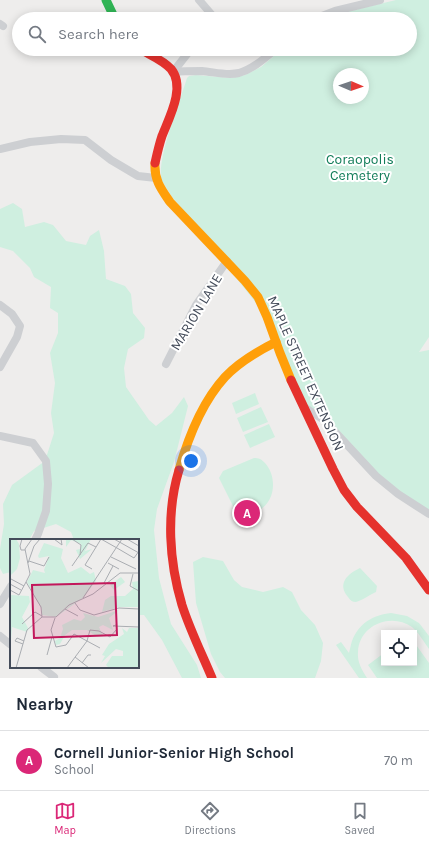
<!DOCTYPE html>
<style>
:root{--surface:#fff;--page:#f2f2f3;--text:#1f2937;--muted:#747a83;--line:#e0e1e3;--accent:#db2777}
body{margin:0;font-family:Karla,sans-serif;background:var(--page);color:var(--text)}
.controls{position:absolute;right:12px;bottom:12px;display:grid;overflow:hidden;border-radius:0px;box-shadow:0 2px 10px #0003}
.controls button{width:36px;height:36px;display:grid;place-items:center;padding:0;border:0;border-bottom:1px solid var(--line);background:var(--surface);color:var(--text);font:20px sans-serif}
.compass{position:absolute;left:333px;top:68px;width:36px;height:36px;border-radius:50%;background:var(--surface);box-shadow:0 2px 10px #0003;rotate:92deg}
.you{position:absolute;left:191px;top:461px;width:14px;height:14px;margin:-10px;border:3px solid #fff;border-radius:50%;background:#1a73e8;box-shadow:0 0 0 6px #1a73e833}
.badge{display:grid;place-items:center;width:26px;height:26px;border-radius:50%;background:var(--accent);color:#fff;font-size:13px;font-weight:700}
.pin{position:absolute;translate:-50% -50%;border:2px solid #fff;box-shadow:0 1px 4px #0006}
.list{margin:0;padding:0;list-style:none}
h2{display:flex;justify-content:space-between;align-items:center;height:52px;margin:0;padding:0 16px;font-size:17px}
h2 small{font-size:13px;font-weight:400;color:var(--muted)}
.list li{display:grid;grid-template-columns:26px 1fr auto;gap:12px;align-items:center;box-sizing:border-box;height:60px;padding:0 16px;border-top:1px solid var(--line)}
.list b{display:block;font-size:15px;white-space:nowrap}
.list p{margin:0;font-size:13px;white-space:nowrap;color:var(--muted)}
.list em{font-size:13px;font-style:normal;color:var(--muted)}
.icon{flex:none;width:22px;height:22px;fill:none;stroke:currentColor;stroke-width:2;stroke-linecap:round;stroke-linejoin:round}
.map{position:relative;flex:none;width:429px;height:678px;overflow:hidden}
.search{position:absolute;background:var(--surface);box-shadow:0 2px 10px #0003;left:12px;right:12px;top:12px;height:44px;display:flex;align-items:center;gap:10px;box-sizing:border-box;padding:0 14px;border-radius:22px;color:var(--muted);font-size:15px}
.sheet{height:112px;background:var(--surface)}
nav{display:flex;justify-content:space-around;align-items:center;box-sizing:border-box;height:56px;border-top:1px solid var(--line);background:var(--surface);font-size:11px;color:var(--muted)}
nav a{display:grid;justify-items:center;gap:2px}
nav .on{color:var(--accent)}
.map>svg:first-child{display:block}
.green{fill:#cfefe0;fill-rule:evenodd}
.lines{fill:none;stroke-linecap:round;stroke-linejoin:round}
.street{stroke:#cdcfd2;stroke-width:8}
.fast{stroke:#30b455;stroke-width:9}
.slow{stroke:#ff9f0a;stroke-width:9}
.jam{stroke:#e5322d;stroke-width:9}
.labels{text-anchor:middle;stroke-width:4;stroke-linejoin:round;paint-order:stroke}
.park-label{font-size:14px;fill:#127d59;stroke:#fff}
.street-label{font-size:14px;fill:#444c5a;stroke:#fff}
.inset-road{fill:none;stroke:#aaadb2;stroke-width:1}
.view{fill:#c2185b;fill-opacity:0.15;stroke:#c2185b;stroke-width:2}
.inset-edge{fill:none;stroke:#444c5a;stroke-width:2}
</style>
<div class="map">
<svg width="429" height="678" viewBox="0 0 429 678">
<rect width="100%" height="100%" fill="#eeedec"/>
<!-- green -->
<g class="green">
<path d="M396 0H429V337L419 352 429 350V514L398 494 331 428 304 407 267 317 172 197C169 192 165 186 162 181 155 163 181 98 187 78L189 76 196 75 230 78 237 77 245 75 261 67 282 49H410V19H324L338 14ZM339 74H363V98H339Z"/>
<polygon points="13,203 22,209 25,227 44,222 53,225 66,241 86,245 90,236 99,230 104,251 106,279 125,286 131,294 133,313 145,328 144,338 128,349 124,368 126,387 149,420 156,426 172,413 184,397 188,406 174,462 157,509 154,530 159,578 171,624 197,665 201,678 182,678 162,640 144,615 138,615 138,540 74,540 71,532 56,524 34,531 29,540 11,540 11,572 3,574 0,568 0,549 4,524 3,504 12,485 45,461 54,433 51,413 55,383 50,353 58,333 58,313 50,308 51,287 34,277 30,268 13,251 0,247 0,209"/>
<polygon points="255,393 259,404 236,414 232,403"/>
<polygon points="261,407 268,422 243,432 237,418"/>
<polygon points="269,424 275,437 250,448 244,435"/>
<path d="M254 458C256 458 258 458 260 459 262 460 263 461 265 463 277 476 276 501 259 510 253 513 246 513 240 514L235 510 219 478 223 471Z"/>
<polygon points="203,557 223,561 234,580 242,587 263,592 283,587 292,592 301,610 315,625 323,643 321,661 315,678 225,678 220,672 211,654 196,603 193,562"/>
<path d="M360 568 377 586 376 592C371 594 361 601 356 602 352 602 350 600 348 597 337 584 347 574 360 568Z"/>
<path d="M391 613 407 616 419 623 429 636V649C424 642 419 633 412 627 391 612 359 625 358 652 357 662 362 670 367 678H359L336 645 341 642 349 653C350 649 351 644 352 641 359 623 373 615 391 613Z"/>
<polygon points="414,642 429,663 429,678 377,678 368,665 384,653 384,663 414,663"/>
</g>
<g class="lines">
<!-- street -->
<g class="street">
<polyline points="199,0 212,15 211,19"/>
<polyline points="314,19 335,11 380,0"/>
<polyline points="0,24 3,26"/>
<path d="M173 72C183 71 192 71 202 71 214 72 227 76 239 73 253 69 265 58 276 49"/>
<polyline points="173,72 191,49"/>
<polyline points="0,149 30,142 61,139 85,140 111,160 138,176 156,178"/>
<polyline points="0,305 12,314 20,326 17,337 0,367"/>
<polyline points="166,364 196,305 227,261"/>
<polyline points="304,407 324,420 376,476 398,494 429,514"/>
<polyline points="0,436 33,443 46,461 48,484 46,511 38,534 35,540"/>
<polyline points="0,604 11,586"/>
<polyline points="0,636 11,645"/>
<polyline points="41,667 54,677"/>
</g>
<!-- fast -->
<polyline class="fast" points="106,0 115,19"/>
<!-- slow -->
<g class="slow">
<path d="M155 163C154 180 161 189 170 202L245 281 258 297 267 317 280 353 291 380"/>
<path d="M179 470C188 438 203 401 225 377 239 362 258 351 276 342"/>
</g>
<!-- jam -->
<g class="jam">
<path d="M140 49C150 55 163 60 171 69 186 87 169 118 162 136 159 145 157 154 155 163"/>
<polyline points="291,380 333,469 344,490 357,507 406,558 429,590"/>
<path d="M179 470C166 513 169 561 182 605 190 630 202 654 212 678"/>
</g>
</g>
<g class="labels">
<!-- park labels -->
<g class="park-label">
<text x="360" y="164">Coraopolis<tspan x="360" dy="16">Cemetery</tspan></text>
</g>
<!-- street labels -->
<g class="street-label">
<text transform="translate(196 312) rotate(-59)" y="5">MARION LANE</text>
<text transform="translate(306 373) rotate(66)" y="5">MAPLE STREET EXTENSION</text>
</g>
</g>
<!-- overview -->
<g transform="translate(10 539)">
<rect width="129" height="129" fill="#eeedec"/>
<path d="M0 0H6L9 5 10 19 7 30 0 37ZM56 0H81L75 12 82 10 70 20 66 11 70 10 71 5 61 1 56 8ZM34 4 53 10 51 19 58 34 71 28 80 35 84 33 86 42 74 58 46 78 32 76V71L17 43 23 31 35 34 34 31 39 17 29 19 28 17ZM111 38 115 43 104 51 100 46ZM129 42V68H109L92 73 95 61 101 57H115L123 50 122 43ZM0 56 19 57 20 63 12 78 18 89 17 93 2 88 0 113ZM109 71 99 79 103 91 93 86 89 88 93 97H86L77 91H62L55 96 50 105 46 106 45 102 50 99 53 90 52 86 64 80 71 82 75 78 73 74 88 78ZM112 89 117 93 119 89H129V129H99L96 126 102 117H113V112L106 110 91 124 95 117 92 116 99 105 114 95Z" fill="#cfefe0"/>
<path class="inset-road" d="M12 0 10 7 11 11H15M22 0 15 10 20 35 16 43 31 68 32 78M44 0 52 6 51 0M62 0 71 6 70 16M91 0 107 9M104 0 129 14M117 0 129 7M107 9 124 19 129 12M101 18 126 30M19 22 34 27 39 18M18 24 24 7 30 0M98 24 109 30M62 27 78 4 86 8M82 30 75 26 91 0M123 35 120 47 129 52M1 40 14 47M94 44 103 27M0 45 11 51M0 51 9 56 16 43M73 59 112 0M65 64 70 71 84 76 109 69 129 70M55 70 68 77M32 78H46L59 66 83 55 110 34H129M45 79 41 91 46 108 56 106 64 95 90 109M12 85 25 73 32 77M106 86 103 87 129 88M13 105 5 102 7 99 14 102M37 116 42 98M65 118 79 129M72 124 78 116H81M6 129 17 91 32 78M57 129 77 102 80 91 89 92 100 98 107 90"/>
<path class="view" d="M105 44 107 96 24 99 22 46Z"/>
<rect width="129" height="129" class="inset-edge"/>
</g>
</svg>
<div class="controls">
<button><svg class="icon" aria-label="locate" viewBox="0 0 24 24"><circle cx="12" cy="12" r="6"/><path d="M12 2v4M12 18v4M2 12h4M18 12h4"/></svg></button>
</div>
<svg class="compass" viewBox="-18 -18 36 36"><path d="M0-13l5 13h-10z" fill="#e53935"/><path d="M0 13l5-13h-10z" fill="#747a83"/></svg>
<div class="you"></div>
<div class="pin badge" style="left:247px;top:513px">A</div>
<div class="search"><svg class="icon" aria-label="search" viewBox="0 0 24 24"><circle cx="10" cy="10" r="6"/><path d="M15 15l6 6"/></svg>Search here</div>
</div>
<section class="sheet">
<h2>Nearby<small></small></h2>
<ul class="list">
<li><span class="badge">A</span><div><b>Cornell Junior-Senior High School</b><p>School</p></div><em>70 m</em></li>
</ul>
</section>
<nav>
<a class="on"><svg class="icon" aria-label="map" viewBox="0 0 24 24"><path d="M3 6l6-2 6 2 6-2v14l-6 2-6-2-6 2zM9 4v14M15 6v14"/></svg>Map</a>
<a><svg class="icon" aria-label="directions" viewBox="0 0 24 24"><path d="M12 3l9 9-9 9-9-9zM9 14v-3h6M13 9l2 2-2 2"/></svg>Directions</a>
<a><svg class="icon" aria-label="saved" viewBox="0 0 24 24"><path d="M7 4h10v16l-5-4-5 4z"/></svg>Saved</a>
</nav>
